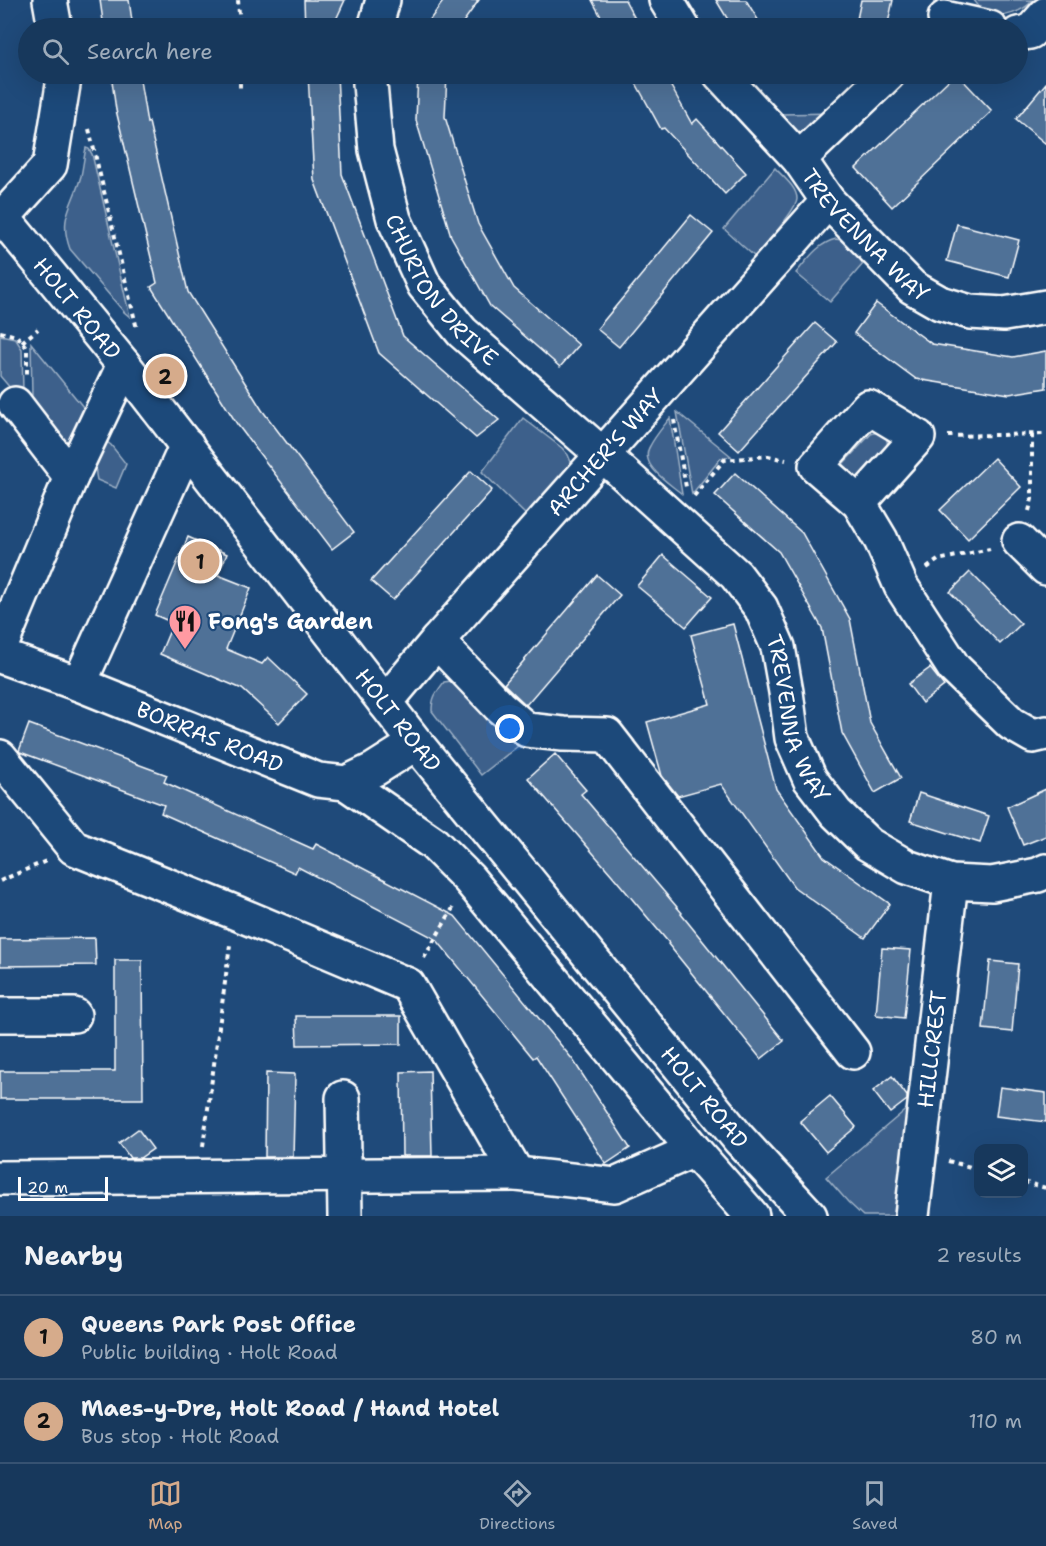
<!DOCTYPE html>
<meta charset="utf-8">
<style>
:root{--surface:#17385c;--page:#203f62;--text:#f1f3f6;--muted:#9eacbb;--line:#365272;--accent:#d6ab8b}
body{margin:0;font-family:"Shantell Sans",sans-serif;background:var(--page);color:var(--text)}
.controls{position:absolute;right:18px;bottom:18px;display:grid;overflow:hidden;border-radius:12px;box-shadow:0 6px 24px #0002}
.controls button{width:54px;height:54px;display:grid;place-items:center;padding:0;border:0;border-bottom:2px solid var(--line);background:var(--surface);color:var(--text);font:30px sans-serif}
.scale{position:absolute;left:18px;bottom:15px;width:90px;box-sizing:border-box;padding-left:6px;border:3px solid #fff;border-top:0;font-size:16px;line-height:21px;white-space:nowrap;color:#fff;-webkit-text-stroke:4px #1f4a7a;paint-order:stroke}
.you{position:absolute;left:510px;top:729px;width:21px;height:21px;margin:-15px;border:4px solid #fff;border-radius:50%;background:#1a73e8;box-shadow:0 0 0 9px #1a73e833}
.badge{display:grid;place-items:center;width:39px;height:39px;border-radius:50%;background:var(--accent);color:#111;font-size:20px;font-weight:700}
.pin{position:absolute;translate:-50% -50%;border:3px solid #fff;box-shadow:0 2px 6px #0006}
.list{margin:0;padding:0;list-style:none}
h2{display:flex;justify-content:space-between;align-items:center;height:78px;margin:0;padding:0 24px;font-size:26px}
h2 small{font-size:20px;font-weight:400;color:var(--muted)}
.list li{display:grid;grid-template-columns:39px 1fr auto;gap:18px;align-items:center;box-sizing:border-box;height:84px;padding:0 24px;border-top:2px solid var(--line)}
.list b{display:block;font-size:22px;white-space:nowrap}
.list p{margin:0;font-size:20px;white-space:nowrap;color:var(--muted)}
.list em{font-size:20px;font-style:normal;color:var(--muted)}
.icon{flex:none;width:33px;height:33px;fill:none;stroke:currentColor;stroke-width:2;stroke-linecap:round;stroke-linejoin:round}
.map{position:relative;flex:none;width:1046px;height:1216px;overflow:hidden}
.search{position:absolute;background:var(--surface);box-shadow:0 6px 24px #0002;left:18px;right:18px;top:18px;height:66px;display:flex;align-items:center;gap:15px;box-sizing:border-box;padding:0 21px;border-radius:33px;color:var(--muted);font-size:22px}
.sheet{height:246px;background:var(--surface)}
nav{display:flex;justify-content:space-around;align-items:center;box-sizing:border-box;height:84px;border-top:2px solid var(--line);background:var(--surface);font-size:16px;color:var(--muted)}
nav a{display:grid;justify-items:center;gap:3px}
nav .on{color:var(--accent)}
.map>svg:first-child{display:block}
.green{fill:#3c618b;stroke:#9eb0c5;stroke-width:1.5}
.building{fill:#507197;stroke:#fff;stroke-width:1.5}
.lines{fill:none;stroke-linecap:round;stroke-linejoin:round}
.minor-casing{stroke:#fff;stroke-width:38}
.major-casing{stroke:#fff;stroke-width:38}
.path{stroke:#fff;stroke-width:4;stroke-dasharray:4.5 4.5;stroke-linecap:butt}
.minor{stroke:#1f4a7a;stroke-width:33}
.major{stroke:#1f4a7a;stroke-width:33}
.labels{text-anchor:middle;stroke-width:4.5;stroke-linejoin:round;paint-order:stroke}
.street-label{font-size:22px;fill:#fff;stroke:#1f4a7a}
.poi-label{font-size:22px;font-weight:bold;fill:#fff;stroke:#1f4a7a;text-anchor:start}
</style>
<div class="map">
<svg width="1046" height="1216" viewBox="0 0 1046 1216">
<rect width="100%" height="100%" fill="#1f4a7a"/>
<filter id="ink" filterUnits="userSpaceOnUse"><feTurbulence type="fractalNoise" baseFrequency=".0167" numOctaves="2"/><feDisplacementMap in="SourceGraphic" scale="12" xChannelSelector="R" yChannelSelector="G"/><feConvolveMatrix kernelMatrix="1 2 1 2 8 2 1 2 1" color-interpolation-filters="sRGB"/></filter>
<g filter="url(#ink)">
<!-- green -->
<g class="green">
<path d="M974 0H1033C1024 11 1002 20 988 14 981 11 978 5 974 0Z"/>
<polygon points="838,113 805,136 800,134 780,114"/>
<path d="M86 148 89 149 92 154 130 317 124 312 70 249C58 216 73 206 81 176 83 167 84 157 86 148Z"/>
<path d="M775 168C782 176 797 187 797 199 797 210 763 247 755 257L724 229Z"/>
<path d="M836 239C850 241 855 253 863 264L830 302 796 273C807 260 818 243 836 239Z"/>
<polygon points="0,335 15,338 22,349 23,392 17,396 0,376"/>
<polygon points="31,343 92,418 78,455 22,403 32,395"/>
<polygon points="677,412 731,456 721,458 692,494"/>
<polygon points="523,418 562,448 568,455 571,462 568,472 528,517 482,472"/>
<path d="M670 418 682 494C669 483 638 465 650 446 655 436 663 427 670 418Z"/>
<polygon points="881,432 886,436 888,446 857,480 841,468 842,465 871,434 874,433"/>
<path d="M107 442 111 445 126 464 116 488 97 480C94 467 95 451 107 442Z"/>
<path d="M459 680 527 739 481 775 432 711C432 697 436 693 444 682Z"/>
<polygon points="915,1102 898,1216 863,1216 848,1202 826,1177"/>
</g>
<!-- building -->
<g class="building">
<polygon points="100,0 129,0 133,28 104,28"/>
<polygon points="304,0 345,0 334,24 334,28 305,28"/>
<polygon points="444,0 479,0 459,28 424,28"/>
<polygon points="592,0 625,0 640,28 607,28"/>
<polygon points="716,0 746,0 763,28 733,28"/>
<polygon points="861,0 893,0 887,28 875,28 856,24"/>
<polygon points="111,74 139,74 147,123 149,122 188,292 262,410 354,532 332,549 237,424 151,287 157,283 116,110"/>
<polygon points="308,74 337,74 342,174 403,336 499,420 476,438 379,353 314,180"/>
<polygon points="418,74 447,74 445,117 478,224 514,288 579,345 560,367 490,306 451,236 416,120"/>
<polygon points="631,74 664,74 692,124 697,119 746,173 725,194 664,128 661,129"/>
<polygon points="955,74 957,74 992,111 892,207 856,168"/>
<polygon points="1046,83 1046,144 1016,119"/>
<polygon points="691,215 713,233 619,347 597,329"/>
<polygon points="957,224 1019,240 1009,277 947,261"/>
<polygon points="876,303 932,344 1013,357 1046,351 1046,388 1009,394 916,379 854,333"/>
<polygon points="815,323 837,342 739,451 718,432"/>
<polygon points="994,458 1021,487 968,539 940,510"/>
<polygon points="471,471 492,490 393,600 371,581"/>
<polygon points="735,473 802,533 850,619 870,723 901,778 875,793 842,733 822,628 779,552 715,495"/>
<polygon points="188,537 227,554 218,575 251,588 226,649 262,664 268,657 307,694 279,723 242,689 160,654 173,623 155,615"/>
<polygon points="663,555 712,597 686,627 637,586"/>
<polygon points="970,572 1021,624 1000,644 950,592"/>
<polygon points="597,575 620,595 526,705 504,684"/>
<polygon points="733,624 776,789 824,857 890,904 865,938 794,887 721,784 678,796 662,776 647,722 710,704 691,635"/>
<polygon points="930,668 944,686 922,703 908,684"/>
<polygon points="29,724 167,775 164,782 313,849 316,844 455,916 573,1060 630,1148 606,1164 536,1056 533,1058 436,939 298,867 295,873 161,813 164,805 20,752 19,751"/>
<polygon points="555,754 586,790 581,794 682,913 681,914 784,1041 761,1059 668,944 669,943 612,875 528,778"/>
<polygon points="1046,789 1046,836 1023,845 1007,807"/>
<polygon points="919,793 989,816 980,843 910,821"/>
<polygon points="95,938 96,965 0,966 0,939"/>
<polygon points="882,948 911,950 904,1018 876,1015"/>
<polygon points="115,960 142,960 143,1099 0,1099 0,1071 115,1071"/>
<polygon points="990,961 1018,964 1012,1032 983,1029"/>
<polygon points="296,1016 401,1016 401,1044 297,1045"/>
<polygon points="430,1071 432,1156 402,1156 401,1072"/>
<polygon points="266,1073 295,1074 293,1157 265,1157"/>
<polygon points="892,1076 907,1096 907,1100 890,1113 873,1091"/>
<polygon points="1000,1087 1046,1093 1046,1122 996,1116"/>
<polygon points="830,1096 856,1127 826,1152 800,1121"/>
<polygon points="138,1129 153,1149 140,1158 130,1158 119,1143"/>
</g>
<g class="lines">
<defs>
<g id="minor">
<polyline points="50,0 55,28"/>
<polyline points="666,0 683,28"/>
<polyline points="945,18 990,28"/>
<polyline points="375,28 383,0"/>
<polyline points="1018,34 1030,32 1046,14"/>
<path id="s1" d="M371 74 370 84 376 150 394 219 424 285 462 332 603 455 736 575 761 608 778 647 786 692 792 738 810 779 836 813 868 844 907 867 951 882 992 884 1038 875 1046 871"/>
<path id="s2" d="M720 74 799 159 828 201 912 287 940 303 970 312 1004 314 1046 307"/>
<polyline points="799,159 888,74"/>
<polyline points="3,217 50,165 64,79 63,74"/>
<polyline points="71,477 124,365"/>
<polyline points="859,503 918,437 868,407 816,466 859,503 881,540 901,586 954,668 1012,724 1033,736 1046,733"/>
<polyline points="1019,541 1046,568"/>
<polyline points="437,641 499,706 527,730 563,734 607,735 853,1052"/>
<polyline points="0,648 71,477 15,404"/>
<path id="s3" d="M0 656 79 684 318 780 346 783 375 769 416 743"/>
<polyline points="79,684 187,445"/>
<path id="s4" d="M385 703 437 641 828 201"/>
<polyline points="0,757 74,848 234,912 408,985 517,1174"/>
<polyline points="346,783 433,843 469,879 694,1150 752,1216"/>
<polyline points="0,1015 74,1015"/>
<polyline points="343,1098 345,1216"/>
<polyline points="0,1178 517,1174 615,1185 694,1150"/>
<path id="s5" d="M912 1216 951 882"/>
</g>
<g id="major">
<path id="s6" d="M0 214 124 365 416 743 739 1139 810 1216"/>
</g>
</defs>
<!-- minor casing -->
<use href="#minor" class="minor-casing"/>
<!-- major casing -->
<use href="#major" class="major-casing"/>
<!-- path -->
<g class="path">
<polyline points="238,0 240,28"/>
<polyline points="240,74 240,89"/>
<polyline points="89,129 137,329"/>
<polyline points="0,332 17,336 27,348 27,376"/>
<polyline points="22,342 38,329"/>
<polyline points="674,420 686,487"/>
<polyline points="948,436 1046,434"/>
<polyline points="694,496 724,460 768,456 786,460"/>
<polyline points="1029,511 1032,499 1032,434"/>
<polyline points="927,568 938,560 990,549"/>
<polyline points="0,881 46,861"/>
<polyline points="424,958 453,908"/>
<polyline points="203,1146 230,945"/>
<polyline points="948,1161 978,1169"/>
<polyline points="1024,1182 1046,1188"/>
</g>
<!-- minor -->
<use href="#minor" class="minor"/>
<!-- major -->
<use href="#major" class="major"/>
</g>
</g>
<!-- icons -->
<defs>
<symbol id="restaurant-pin" viewBox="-11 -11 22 30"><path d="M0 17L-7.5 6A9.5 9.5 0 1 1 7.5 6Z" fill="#ff9aa2" stroke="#1f4a7a"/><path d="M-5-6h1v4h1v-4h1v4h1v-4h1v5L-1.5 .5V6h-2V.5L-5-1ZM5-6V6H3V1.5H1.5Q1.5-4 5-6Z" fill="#111"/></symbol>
</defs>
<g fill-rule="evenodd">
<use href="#restaurant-pin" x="166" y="602" width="38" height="52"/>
</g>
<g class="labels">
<!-- street labels -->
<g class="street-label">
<text dy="8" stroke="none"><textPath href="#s2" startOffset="218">TREVENNA WAY</textPath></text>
<text dy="8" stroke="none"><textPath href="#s1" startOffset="234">CHURTON DRIVE</textPath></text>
<text dy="8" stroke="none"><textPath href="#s6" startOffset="122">HOLT ROAD</textPath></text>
<text dy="8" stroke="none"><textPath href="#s4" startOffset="334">ARCHER'S WAY</textPath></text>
<text dy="8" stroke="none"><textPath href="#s1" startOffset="806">TREVENNA WAY</textPath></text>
<text dy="8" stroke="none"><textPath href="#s6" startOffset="644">HOLT ROAD</textPath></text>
<text dy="8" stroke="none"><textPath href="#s3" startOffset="225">BORRAS ROAD</textPath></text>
<text dy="8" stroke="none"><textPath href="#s5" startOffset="168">HILLCREST</textPath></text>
<text dy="8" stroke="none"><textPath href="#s6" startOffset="1130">HOLT ROAD</textPath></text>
</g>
<!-- poi labels -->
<g class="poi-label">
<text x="208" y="629">Fong's Garden</text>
</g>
</g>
</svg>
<div class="controls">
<button><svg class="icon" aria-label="layers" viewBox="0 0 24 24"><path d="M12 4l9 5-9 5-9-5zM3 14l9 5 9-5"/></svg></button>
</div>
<div class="scale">20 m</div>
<div class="you"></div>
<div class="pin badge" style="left:200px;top:561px">1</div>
<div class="pin badge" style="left:165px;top:376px">2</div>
<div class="search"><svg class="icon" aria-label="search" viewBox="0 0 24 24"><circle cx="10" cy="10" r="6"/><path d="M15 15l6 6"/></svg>Search here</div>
</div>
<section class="sheet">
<h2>Nearby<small>2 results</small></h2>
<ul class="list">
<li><span class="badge">1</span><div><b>Queens Park Post Office</b><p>Public building · Holt Road</p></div><em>80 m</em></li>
<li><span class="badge">2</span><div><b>Maes-y-Dre, Holt Road / Hand Hotel</b><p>Bus stop · Holt Road</p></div><em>110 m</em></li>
</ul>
</section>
<nav>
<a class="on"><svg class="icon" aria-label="map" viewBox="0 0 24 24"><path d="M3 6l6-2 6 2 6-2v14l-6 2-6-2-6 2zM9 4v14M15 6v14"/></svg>Map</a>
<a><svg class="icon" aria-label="directions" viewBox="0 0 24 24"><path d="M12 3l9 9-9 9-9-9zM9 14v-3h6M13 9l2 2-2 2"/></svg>Directions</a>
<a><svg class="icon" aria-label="saved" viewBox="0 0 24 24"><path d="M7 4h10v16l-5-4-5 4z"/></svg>Saved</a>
</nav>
